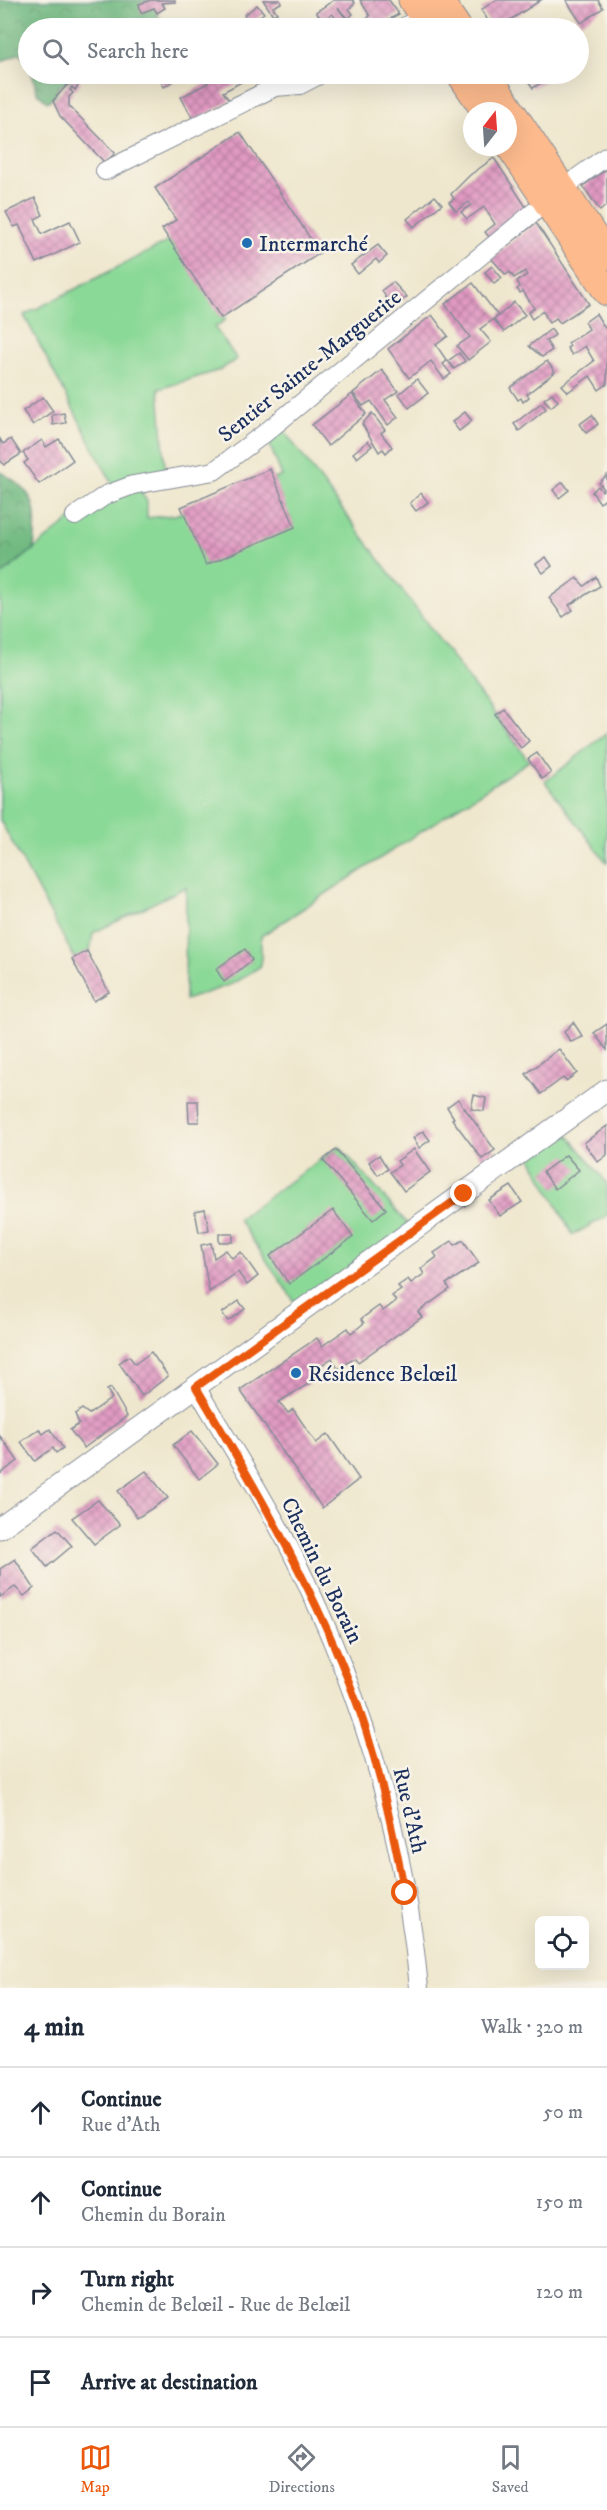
<!DOCTYPE html>
<meta charset="utf-8">
<style>
:root{--surface:#fff;--page:#f2f2f3;--text:#1f2937;--muted:#747a83;--line:#e0e1e3;--accent:#ea580c}
body{margin:0;font-family:"IM FELL DW Pica",serif;background:var(--page);color:var(--text)}
.controls{position:absolute;right:18px;bottom:18px;display:grid;overflow:hidden;border-radius:9px;box-shadow:0 6px 24px #0002}
.controls button{width:54px;height:54px;display:grid;place-items:center;padding:0;border:0;border-bottom:2px solid var(--line);background:var(--surface);color:var(--text);font:30px sans-serif}
.compass{position:absolute;left:463px;top:102px;width:54px;height:54px;border-radius:50%;background:var(--surface);box-shadow:0 6px 24px #0002;rotate:17deg}
.stop{position:absolute;width:18px;height:18px;margin:-14px;border:4px solid #ea580c;border-radius:50%;background:#fff}
.stop.end{background:#ea580c;border-color:#fff;box-shadow:0 2px 6px #0008}
.list{margin:0;padding:0;list-style:none}
h2{display:flex;justify-content:space-between;align-items:center;height:78px;margin:0;padding:0 24px;font-size:26px}
h2 small{font-size:20px;font-weight:400;color:var(--muted)}
.list li{display:grid;grid-template-columns:39px 1fr auto;gap:18px;align-items:center;box-sizing:border-box;height:90px;padding:0 24px;border-top:2px solid var(--line)}
.list b{display:block;font-size:22px;white-space:nowrap}
.list p{margin:0;font-size:20px;white-space:nowrap;color:var(--muted)}
.list em{font-size:20px;font-style:normal;color:var(--muted)}
.icon{flex:none;width:33px;height:33px;fill:none;stroke:currentColor;stroke-width:2;stroke-linecap:round;stroke-linejoin:round}
.map{position:relative;flex:none;width:607px;height:1988px;overflow:hidden}
.search{position:absolute;background:var(--surface);box-shadow:0 6px 24px #0002;left:18px;right:18px;top:18px;height:66px;display:flex;align-items:center;gap:15px;box-sizing:border-box;padding:0 21px;border-radius:33px;color:var(--muted);font-size:22px}
.sheet{height:438px;background:var(--surface)}
nav{display:flex;justify-content:space-around;align-items:center;box-sizing:border-box;height:84px;border-top:2px solid var(--line);background:var(--surface);font-size:16px;color:var(--muted)}
nav a{display:grid;justify-items:center;gap:3px}
nav .on{color:var(--accent)}
.map>svg:first-child{display:block}
.grass{fill:#8bd997;stroke:#53847a;stroke-width:1.5}
.forest{fill:url(#forest-crowns);stroke:#46746f;stroke-width:1.5}
.building{fill:url(#building-cross-hatch)}
.lines{fill:none;stroke-linecap:round;stroke-linejoin:round}
.minor-casing{stroke:#858b96;stroke-width:20}
.tertiary-casing{stroke:#858b96;stroke-width:23}
.primary-casing{stroke:#858b96;stroke-width:29}
.minor{stroke:#fff;stroke-width:18}
.tertiary{stroke:#fff;stroke-width:21}
.primary{stroke:#fcba8d;stroke-width:27}
.route{stroke:#ea580c;stroke-width:8}
.poi-dot{fill:#1f6fb2;stroke:#f7f3e8;stroke-width:2}
.labels{text-anchor:middle;stroke-width:5;stroke-linejoin:round;paint-order:stroke}
.poi-label{font-size:22px;fill:#1b2f5e;stroke:#f7f3e8;text-anchor:start}
.street-label{font-size:22px;fill:#1b2f5e;stroke:#f7f3e8}
</style>
<div class="map">
<svg width="607" height="1988" viewBox="0 0 607 1988">
<defs>
<pattern id="forest-crowns" width="20" height="18" patternUnits="userSpaceOnUse" patternTransform="scale(1.5)"><rect width="20" height="18" fill="#70b980"/><path d="M2 6a3 3 0 1 1 6 0M12 15a3 3 0 1 1 6 0" fill="none" stroke="#5b976c"/></pattern>
<pattern id="building-cross-hatch" width="8" height="8" patternUnits="userSpaceOnUse" patternTransform="scale(1.5)"><rect width="8" height="8" fill="#e19ac2"/><path d="M0 0l8 8M0 8l8-8" fill="none" stroke="#b67ea1"/></pattern>
</defs>
<rect width="100%" height="100%" fill="#f7f3e8"/>
<filter id="ink" filterUnits="userSpaceOnUse"><feTurbulence type="fractalNoise" baseFrequency=".0167" numOctaves="2"/><feDisplacementMap in="SourceGraphic" scale="12" xChannelSelector="R" yChannelSelector="G"/><feConvolveMatrix kernelMatrix="1 2 1 2 8 2 1 2 1" color-interpolation-filters="sRGB"/></filter>
<filter id="wash" filterUnits="userSpaceOnUse"><feTurbulence type="fractalNoise" baseFrequency=".008" numOctaves="4" result="noise"/><feDisplacementMap in="SourceGraphic" scale="24" xChannelSelector="R" yChannelSelector="G"/><feGaussianBlur stdDeviation="1.35" result="paint"/><feColorMatrix in="noise" values="0 0 0 0 0 0 0 0 0 0 0 0 0 0 0 0 0 1.4 0 .05"/><feComposite in="paint" operator="in"/></filter>
<g filter="url(#wash)">
<rect width="100%" height="100%" fill="#efe7cd"/>
<!-- grass -->
<g class="grass">
<polygon points="171,240 226,319 215,328 237,359 220,370 159,389 166,479 141,493 147,501 147,518 175,515 282,476 265,433 282,428 529,761 261,936 261,966 232,984 185,1000 186,887 93,933 90,951 75,959 0,820 0,576 75,516 116,491 24,315"/>
<polygon points="607,733 607,863 545,782"/>
<polygon points="560,1125 607,1183 607,1216 573,1235 526,1149"/>
<polygon points="339,1146 413,1230 301,1311 238,1219"/>
</g>
<!-- forest -->
<g class="forest">
<polygon points="0,0 164,0 157,15 166,25 183,28 28,28 28,64 20,53 0,62"/>
<polygon points="32,74 85,74 59,86 55,96 47,102 37,92"/>
<path d="M0 472C39 493 37 509 34 549L0 576Z"/>
</g>
<g id="blocks">
<!-- building -->
<g class="building">
<polygon points="151,0 175,0 175,2 162,3 165,8 157,13 154,8 141,13 139,4"/>
<polygon points="263,0 280,0 281,3 273,7 277,13 273,15"/>
<polygon points="334,0 353,0 355,3 349,9 353,14 348,19 338,8 347,20 342,25 332,14 323,21 316,12"/>
<polygon points="360,0 389,0 399,14 373,28 356,28 370,16"/>
<polygon points="496,0 541,0 507,22 511,28 493,28 481,10"/>
<polygon points="566,0 598,0 603,8 581,23"/>
<polygon points="257,5 264,13 251,23 244,15"/>
<polygon points="157,74 169,74 173,81 164,87"/>
<polygon points="201,74 256,74 223,92 230,101 194,121 181,97 208,83"/>
<polygon points="523,74 555,74 533,88"/>
<polygon points="74,77 81,82 75,90 72,87 70,90 73,93 69,97 69,106 115,153 105,163 60,116 53,101"/>
<polygon points="240,132 320,253 221,318 162,229 176,220 155,188"/>
<polygon points="494,158 528,210 495,244 485,232 495,224 484,207 467,219 461,212 471,205 469,202 456,211 449,202 454,199 451,194 470,175"/>
<polygon points="607,169 607,205 600,211 583,186"/>
<polygon points="435,196 442,204 414,227 407,219"/>
<polygon points="35,198 43,215 35,219 42,234 70,221 80,242 37,263 19,225 14,227 6,212"/>
<polygon points="536,223 589,304 560,323 556,318 549,323 543,311 532,319 528,313 534,308 523,291 520,293 517,289 520,287 517,281 527,275 525,271 514,278 510,272 506,275 491,258"/>
<polygon points="378,245 387,256 379,263 376,259 358,274 351,265"/>
<polygon points="492,266 502,278 494,284 485,272"/>
<polygon points="393,282 407,297 387,312 382,304 387,300 382,290"/>
<polygon points="473,283 498,316 480,329 491,342 468,360 457,346 470,337 445,304"/>
<polygon points="514,302 525,315 504,332 494,320"/>
<polygon points="596,314 607,331 607,384 599,390 590,376 568,392 562,385 594,361 585,346 572,355 567,348 570,346 568,343 589,329 585,322"/>
<polygon points="432,315 448,336 436,345 447,361 443,364 451,374 444,379 431,361 409,378 388,349"/>
<polygon points="551,329 555,335 546,341 552,350 542,357 529,346"/>
<polygon points="459,353 465,361 454,369 448,361"/>
<polygon points="547,361 555,372 527,394 529,397 523,402 521,398 518,400 510,388"/>
<polygon points="382,370 398,391 385,400 398,417 388,425 371,401 363,406 353,393"/>
<polygon points="417,379 428,393 409,408 399,394"/>
<polygon points="552,393 558,401 551,407 544,399"/>
<polygon points="352,394 366,414 328,446 312,425"/>
<polygon points="43,397 53,411 33,425 23,411"/>
<polygon points="541,403 546,409 519,431 514,424"/>
<polygon points="465,412 472,421 459,431 452,422"/>
<polygon points="64,413 66,423 53,425 52,415"/>
<polygon points="372,413 385,430 381,433 392,447 386,453 383,449 379,452 362,424"/>
<polygon points="592,415 598,424 586,433 580,424"/>
<polygon points="0,439 3,444 11,439 21,454 4,465 0,460"/>
<polygon points="59,439 73,460 39,484 24,463 28,460 23,453 42,440 46,447"/>
<polygon points="368,441 372,446 357,458 353,453"/>
<polygon points="270,469 295,527 206,565 181,507"/>
<polygon points="607,475 607,498 600,503 592,492 598,486 602,491 604,489 599,483"/>
<polygon points="563,482 569,490 559,498 553,490"/>
<polygon points="421,493 428,502 416,511 410,503"/>
<polygon points="546,557 552,566 543,573 536,564"/>
<polygon points="596,577 600,586 569,605 573,610 563,617 549,598 577,578 584,586"/>
<polygon points="503,708 529,741 521,748 495,714"/>
<polygon points="537,753 551,773 542,779 528,759"/>
<polygon points="245,949 252,960 224,982 216,969"/>
<polygon points="87,951 109,992 94,1001 72,959"/>
<polygon points="573,1022 583,1037 571,1042 564,1032"/>
<polygon points="607,1024 607,1050 594,1033"/>
<polygon points="559,1049 577,1073 566,1081 563,1078 541,1094 526,1074"/>
<polygon points="474,1095 486,1098 484,1111 471,1109"/>
<polygon points="458,1099 495,1150 482,1159 452,1119 454,1118 447,1107"/>
<polygon points="188,1101 198,1101 199,1122 189,1122"/>
<polygon points="607,1126 607,1155 598,1162 584,1143"/>
<polygon points="423,1131 430,1140 419,1148 413,1138"/>
<polygon points="414,1149 430,1172 404,1191 390,1172 400,1165 397,1161"/>
<polygon points="336,1150 386,1209 373,1220 323,1160"/>
<polygon points="379,1155 388,1169 378,1175 369,1162"/>
<polygon points="566,1155 579,1170 555,1189 543,1172"/>
<polygon points="511,1186 522,1202 500,1216 489,1200"/>
<polygon points="205,1209 209,1230 199,1232 195,1211"/>
<polygon points="333,1210 353,1237 289,1284 270,1256"/>
<rect x="219" y="1234" width="14" height="8"/>
<polygon points="463,1240 479,1263 446,1284 450,1289 418,1312 422,1317 358,1362 355,1358 338,1369 332,1358 316,1369 321,1376 279,1402 288,1413 293,1409 316,1443 328,1434 359,1479 322,1508 240,1390 317,1338 322,1346 348,1328 351,1333 358,1328 364,1323 361,1319 379,1306 383,1311 396,1301 392,1296 401,1290 398,1286 408,1279 411,1283 424,1274 421,1269 437,1257 434,1253 452,1241 455,1245"/>
<polygon points="211,1243 214,1258 226,1250 232,1258 241,1252 258,1276 247,1285 238,1272 209,1292 201,1245"/>
<polygon points="239,1301 245,1309 228,1321 222,1313"/>
<polygon points="151,1352 168,1376 142,1396 119,1363 129,1356 135,1364"/>
<polygon points="111,1388 127,1416 84,1448 70,1430 79,1424 75,1414 82,1409 89,1414 112,1398 107,1390"/>
<polygon points="39,1429 43,1434 50,1429 63,1448 56,1453 53,1448 35,1461 21,1442"/>
<polygon points="192,1431 218,1464 199,1479 173,1445"/>
<polygon points="0,1436 18,1461 0,1474"/>
<polygon points="146,1471 168,1498 137,1518 118,1491"/>
<polygon points="98,1500 120,1525 94,1544 72,1518"/>
<polygon points="57,1529 72,1546 47,1567 32,1548"/>
<polygon points="15,1559 34,1588 24,1596 15,1587 0,1597 0,1569"/>
</g>
</g>
</g>
<g filter="url(#ink)">
<use href="#blocks" fill-opacity="0" stroke="#858b96" stroke-width="1.5"/>
<g class="lines">
<defs>
<g id="minor">
<polyline points="402,28 432,12"/>
<polyline points="105,171 275,87 300,85 321,74"/>
<polyline points="75,516 106,495 133,485 214,471 265,433 563,188 607,156"/>
<path d="M196 1387C228 1442 264 1496 292 1553 360 1689 405 1836 419 1988"/>
</g>
<polyline id="tertiary" points="0,1528 607,1090"/>
<g id="primary">
<polyline points="412,0 430,28"/>
<polyline points="439,0 458,28"/>
<polyline points="460,74 485,111"/>
<polyline points="487,74 607,256"/>
<polyline points="508,144 607,292"/>
</g>
</defs>
<!-- minor casing -->
<use href="#minor" class="minor-casing"/>
<!-- tertiary casing -->
<use href="#tertiary" class="tertiary-casing"/>
<!-- primary casing -->
<use href="#primary" class="primary-casing"/>
<!-- minor -->
<use href="#minor" class="minor"/>
<!-- tertiary -->
<use href="#tertiary" class="tertiary"/>
<!-- primary -->
<use href="#primary" class="primary"/>
</g>
</g>
<g class="lines" filter="url(#ink)">
<!-- route -->
<path class="route" d="M405 1893C391 1822 376 1750 349 1682 308 1577 253 1483 196 1387L464 1194"/>
</g>
<!-- markers -->
<g class="poi-dot">
<circle cx="247" cy="243" r="6"/>
<circle cx="296" cy="1373" r="6"/>
</g>
<g class="labels">
<!-- poi labels -->
<g class="poi-label">
<text x="259" y="251">Intermarché</text>
<text x="308" y="1381">Résidence Belœil</text>
</g>
<!-- street labels -->
<g class="street-label">
<text transform="translate(309 365) rotate(-39)" y="8">Sentier Sainte-Marguerite</text>
<text transform="translate(323 1570) rotate(64)" y="8">Chemin du Borain</text>
<text transform="translate(411 1810) rotate(77)" y="8">Rue d'Ath</text>
</g>
</g>
</svg>
<div class="controls">
<button><svg class="icon" aria-label="locate" viewBox="0 0 24 24"><circle cx="12" cy="12" r="6"/><path d="M12 2v4M12 18v4M2 12h4M18 12h4"/></svg></button>
</div>
<svg class="compass" viewBox="-18 -18 36 36"><path d="M0-13l5 13h-10z" fill="#e53935"/><path d="M0 13l5-13h-10z" fill="#747a83"/></svg>
<div class="stop" style="left:405px;top:1893px"></div>
<div class="stop end" style="left:464px;top:1194px"></div>
<div class="search"><svg class="icon" aria-label="search" viewBox="0 0 24 24"><circle cx="10" cy="10" r="6"/><path d="M15 15l6 6"/></svg>Search here</div>
</div>
<section class="sheet">
<h2>4 min<small>Walk · 320 m</small></h2>
<ul class="list">
<li><svg class="icon" aria-label="ahead" viewBox="0 0 24 24"><path d="M12 20V5M6 11l6-6 6 6"/></svg><div><b>Continue</b><p>Rue d'Ath</p></div><em>50 m</em></li>
<li><svg class="icon" aria-label="ahead" viewBox="0 0 24 24"><path d="M12 20V5M6 11l6-6 6 6"/></svg><div><b>Continue</b><p>Chemin du Borain</p></div><em>150 m</em></li>
<li><svg class="icon" aria-label="right" viewBox="0 0 24 24"><path d="M7 20v-9h11M14 6l5 5-5 5"/></svg><div><b>Turn right</b><p>Chemin de Belœil - Rue de Belœil</p></div><em>120 m</em></li>
<li><svg class="icon" aria-label="arrive" viewBox="0 0 24 24"><path d="M6 21V4h12l-3 4 3 4H6"/></svg><div><b>Arrive at destination</b></div></li>
</ul>
</section>
<nav>
<a class="on"><svg class="icon" aria-label="map" viewBox="0 0 24 24"><path d="M3 6l6-2 6 2 6-2v14l-6 2-6-2-6 2zM9 4v14M15 6v14"/></svg>Map</a>
<a><svg class="icon" aria-label="directions" viewBox="0 0 24 24"><path d="M12 3l9 9-9 9-9-9zM9 14v-3h6M13 9l2 2-2 2"/></svg>Directions</a>
<a><svg class="icon" aria-label="saved" viewBox="0 0 24 24"><path d="M7 4h10v16l-5-4-5 4z"/></svg>Saved</a>
</nav>
